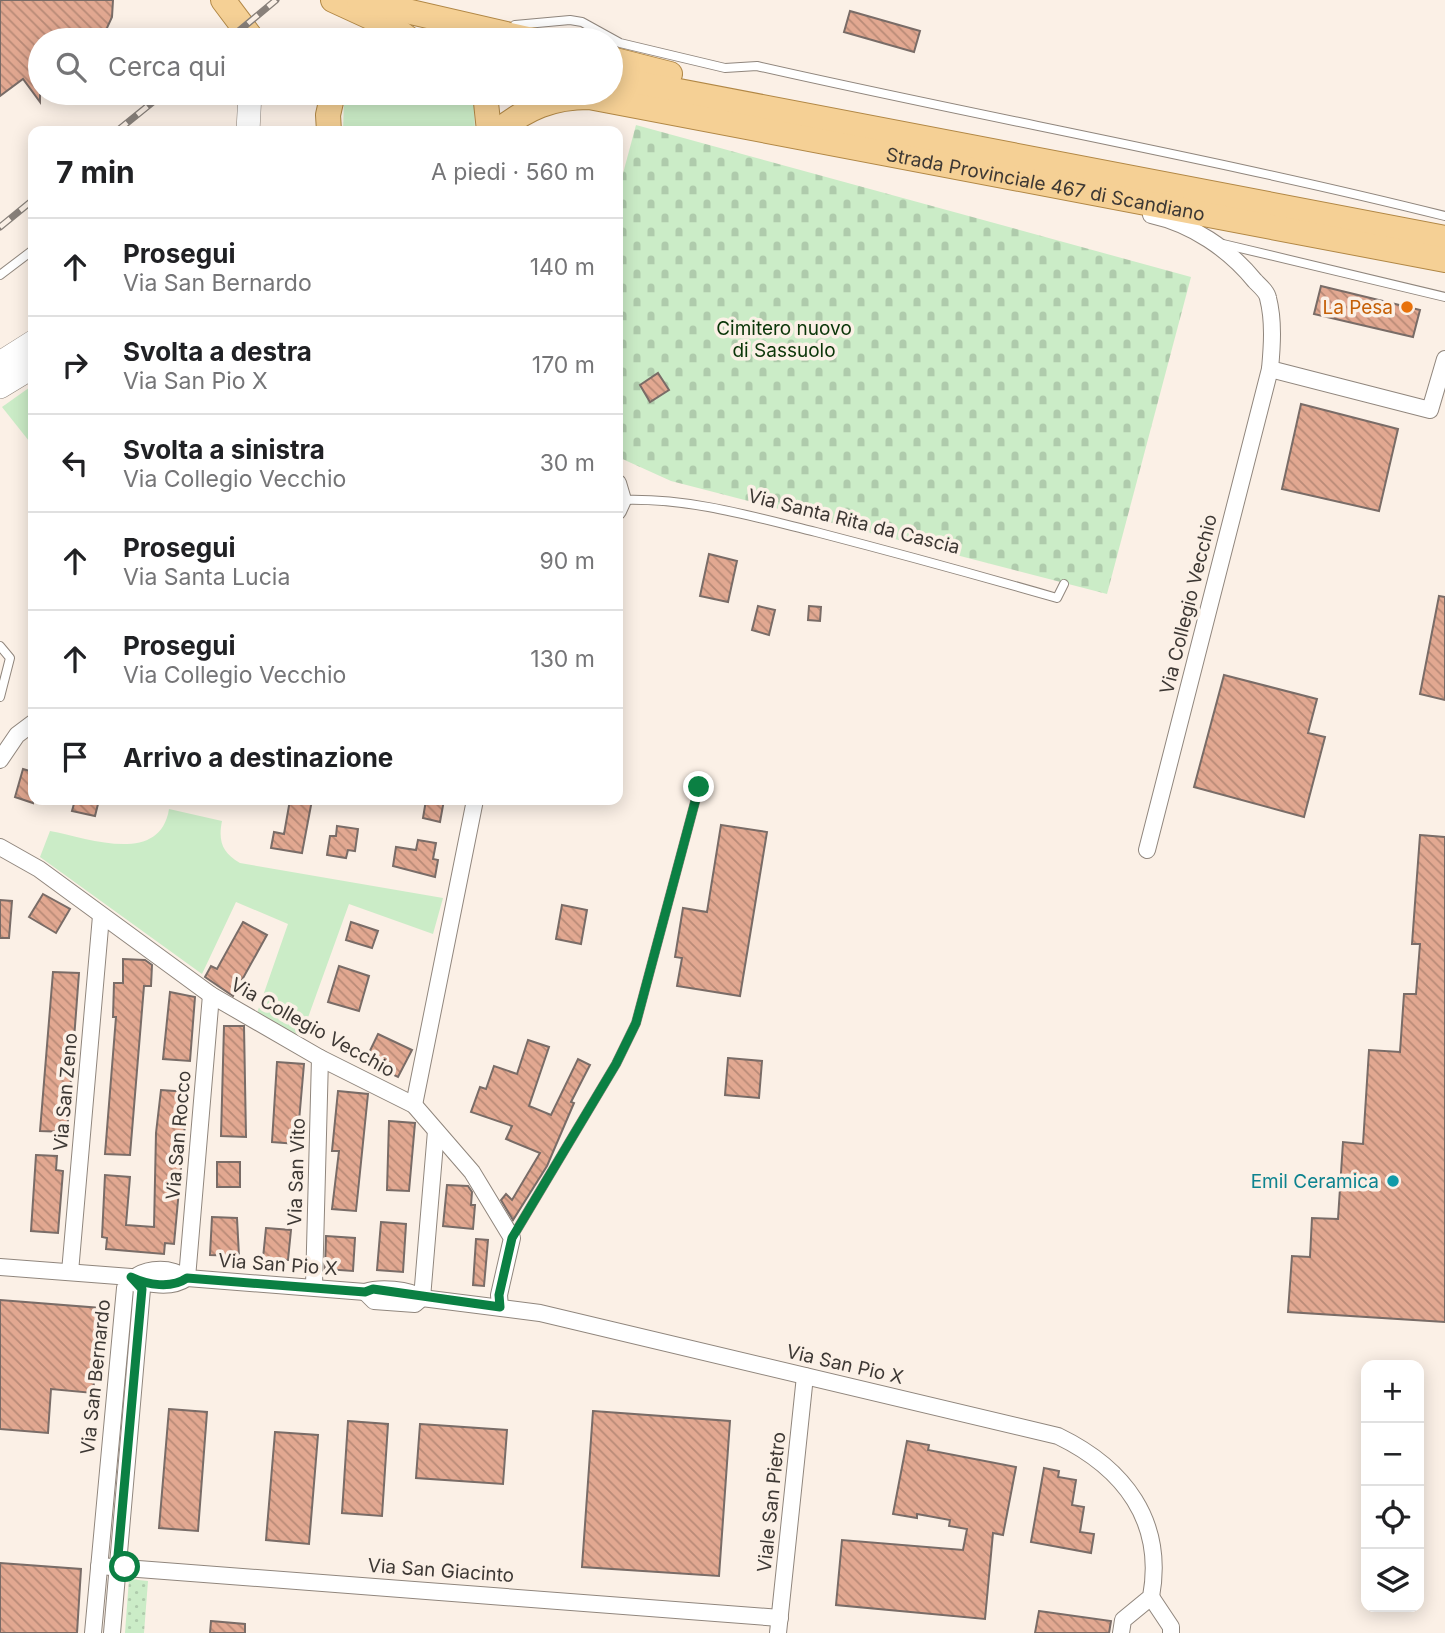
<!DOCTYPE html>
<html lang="it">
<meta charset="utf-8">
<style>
:root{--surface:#fff;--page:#f2f2f2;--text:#202124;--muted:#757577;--line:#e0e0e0}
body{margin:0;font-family:Inter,sans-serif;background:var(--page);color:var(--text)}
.controls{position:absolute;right:21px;bottom:21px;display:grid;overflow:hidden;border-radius:14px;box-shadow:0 4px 18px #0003}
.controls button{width:63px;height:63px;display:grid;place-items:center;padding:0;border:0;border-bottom:2px solid var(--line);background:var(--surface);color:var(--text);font:35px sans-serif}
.stop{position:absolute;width:21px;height:21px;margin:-16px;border:5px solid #0b8043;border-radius:50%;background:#fff}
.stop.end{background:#0b8043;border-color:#fff;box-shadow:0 2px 7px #0008}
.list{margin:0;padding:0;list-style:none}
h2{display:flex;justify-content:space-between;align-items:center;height:91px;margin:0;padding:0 28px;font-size:30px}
h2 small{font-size:23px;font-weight:400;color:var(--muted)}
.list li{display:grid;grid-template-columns:46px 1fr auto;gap:21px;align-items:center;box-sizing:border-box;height:98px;padding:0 28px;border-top:2px solid var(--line)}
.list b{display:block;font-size:26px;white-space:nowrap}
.list p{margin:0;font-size:23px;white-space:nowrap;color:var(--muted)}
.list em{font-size:23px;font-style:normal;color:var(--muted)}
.icon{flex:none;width:38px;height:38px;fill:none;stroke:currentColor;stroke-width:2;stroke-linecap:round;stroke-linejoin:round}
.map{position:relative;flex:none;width:1445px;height:1633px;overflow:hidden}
.search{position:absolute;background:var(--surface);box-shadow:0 4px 18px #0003;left:28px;top:28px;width:595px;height:77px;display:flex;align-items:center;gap:18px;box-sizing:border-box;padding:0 24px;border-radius:38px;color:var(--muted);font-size:26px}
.panel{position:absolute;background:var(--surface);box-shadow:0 4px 18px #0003;left:28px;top:126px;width:595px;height:679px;border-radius:14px}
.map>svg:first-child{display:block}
.green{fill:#cbecc7}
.cemetery{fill:url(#cemetery-stones)}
.garden{fill:url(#garden-dots)}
.building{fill:url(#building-back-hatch);stroke:#796c67;stroke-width:2}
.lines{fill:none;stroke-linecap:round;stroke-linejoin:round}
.service-casing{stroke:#90867d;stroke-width:10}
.minor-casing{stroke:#90867d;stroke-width:18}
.secondary-casing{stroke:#90867d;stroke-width:24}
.primary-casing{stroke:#b18745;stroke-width:26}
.service{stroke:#fff;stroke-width:8}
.minor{stroke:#fff;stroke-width:16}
.secondary{stroke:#fff;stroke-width:23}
.primary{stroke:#f5d095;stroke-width:24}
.rail-casing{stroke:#88807a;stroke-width:7}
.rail{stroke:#fbf0e6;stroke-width:4.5;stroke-dasharray:13;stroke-linecap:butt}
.route{stroke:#0b8043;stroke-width:9}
.food-dot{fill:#e8710a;stroke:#fbf0e6;stroke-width:2.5}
.culture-dot{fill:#0f9aa8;stroke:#fbf0e6;stroke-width:2.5}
.labels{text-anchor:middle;stroke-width:7;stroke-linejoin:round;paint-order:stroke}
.street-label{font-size:19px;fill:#3d3834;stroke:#fbf0e6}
.food-label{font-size:19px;fill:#c56008;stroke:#fbf0e6;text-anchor:end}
.park-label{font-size:19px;fill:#0b3609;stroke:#fbf0e6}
.culture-label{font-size:19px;fill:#0d838f;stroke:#fbf0e6;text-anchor:end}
</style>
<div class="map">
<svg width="1445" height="1633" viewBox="0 0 1445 1633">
<defs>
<pattern id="cemetery-stones" width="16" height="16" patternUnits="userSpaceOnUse" patternTransform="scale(1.75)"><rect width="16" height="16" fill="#cbecc7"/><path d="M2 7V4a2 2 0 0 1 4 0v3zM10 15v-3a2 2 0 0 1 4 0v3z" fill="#afcbac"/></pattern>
<pattern id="garden-dots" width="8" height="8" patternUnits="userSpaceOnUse" patternTransform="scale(1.75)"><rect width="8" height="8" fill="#cbecc7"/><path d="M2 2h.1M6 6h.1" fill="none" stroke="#afcbac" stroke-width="1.8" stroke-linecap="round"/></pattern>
<pattern id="building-back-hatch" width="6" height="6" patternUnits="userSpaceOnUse" patternTransform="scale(1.75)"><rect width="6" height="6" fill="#e2a891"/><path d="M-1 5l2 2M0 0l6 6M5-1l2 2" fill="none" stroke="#b88a77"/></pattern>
</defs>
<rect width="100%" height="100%" fill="#fbf0e6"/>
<!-- green -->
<g class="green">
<polygon points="348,93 470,93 474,103 475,131 343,131 344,102"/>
<polygon points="33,385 33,446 2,407"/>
<path d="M169 809 222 821C218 841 222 853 240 863L443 898 433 934 349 904 301 1037 257 1013 288 924 236 902 202 974 40 857 50 831C88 838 160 866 169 809Z"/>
</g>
<!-- cemetery -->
<polygon class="cemetery" points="636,125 1191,277 1107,594 671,481 618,457 618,192"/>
<!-- garden -->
<polygon class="garden" points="129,1579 148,1581 144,1633 125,1633"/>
<!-- building -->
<g class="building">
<polygon points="0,0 113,0 112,17 107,28 93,40 40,40 40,102 23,79 0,96"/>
<polygon points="850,11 920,31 914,52 844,32"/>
<polygon points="1321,286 1420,310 1413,337 1314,314"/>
<polygon points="658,373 669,390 650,402 640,385"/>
<polygon points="1301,404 1398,429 1379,511 1282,489"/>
<polygon points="709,554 737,561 728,602 700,596"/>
<polygon points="1439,596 1445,597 1445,700 1420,694"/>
<polygon points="758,606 775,610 769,635 752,630"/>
<polygon points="809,606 821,607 820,621 808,620"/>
<polygon points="1224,675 1317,699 1308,733 1325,737 1304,817 1194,787"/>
<polygon points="23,769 33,772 33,803 15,797"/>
<polygon points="75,800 99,800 95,816 72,811"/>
<polygon points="290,800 312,800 302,853 271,848 274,832 284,834"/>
<polygon points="426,800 444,800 440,822 423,818"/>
<polygon points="721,825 767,832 740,996 677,986 682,958 675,957 683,908 707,912"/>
<polygon points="337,826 358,829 355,851 348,850 346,858 327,855 330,836 336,836"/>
<polygon points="1420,835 1445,837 1445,1322 1288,1312 1292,1256 1310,1257 1312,1218 1338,1219 1343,1142 1363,1144 1369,1050 1400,1052 1404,994 1416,994 1420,944 1412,944"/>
<polygon points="418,840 436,843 433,859 438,860 435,877 393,866 396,847 416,850"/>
<polygon points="43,894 70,909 56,933 29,917"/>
<polygon points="0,900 12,901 9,938 0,938"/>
<polygon points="562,905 587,910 581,944 556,939"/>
<polygon points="243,922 267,935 233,996 205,977 211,966 217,969"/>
<polygon points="351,922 378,931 372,948 346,940"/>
<polygon points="123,959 145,960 152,965 151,986 144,986 130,1155 105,1154 116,1017 113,1017 114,983 123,983"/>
<polygon points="339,966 369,976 359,1011 328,1002"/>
<polygon points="53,972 79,973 67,1132 40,1131"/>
<polygon points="170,992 195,997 190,1061 163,1059"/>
<polygon points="224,1026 244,1026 246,1137 221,1136"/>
<polygon points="378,1034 412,1050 398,1077 365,1061"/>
<polygon points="528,1040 549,1047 529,1106 551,1115 578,1059 590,1065 571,1102 574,1103 547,1166 513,1220 501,1200 506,1194 512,1200 540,1153 506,1139 512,1126 471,1112 480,1087 486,1089 494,1066 517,1074"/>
<polygon points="728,1058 762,1061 759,1098 725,1095"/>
<polygon points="277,1062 304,1064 297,1144 272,1142"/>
<polygon points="161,1090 188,1092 174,1244 165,1243 164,1254 106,1249 107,1238 102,1237 105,1175 130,1177 126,1225 154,1227 156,1133"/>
<polygon points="338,1091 368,1094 356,1211 332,1209 339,1151 332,1151"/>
<polygon points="389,1121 415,1123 409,1191 387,1190"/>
<polygon points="36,1155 57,1156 56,1170 63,1171 58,1233 31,1231"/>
<rect x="217" y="1162" width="23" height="25"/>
<polygon points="447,1185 468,1186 472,1192 471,1205 475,1205 473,1229 443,1226"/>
<polygon points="212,1217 237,1218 239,1256 210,1255"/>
<polygon points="381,1222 406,1224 403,1272 377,1270"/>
<polygon points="266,1228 291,1230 288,1260 263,1258"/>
<polygon points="326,1236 355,1238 353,1271 325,1269"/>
<polygon points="476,1239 488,1240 484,1286 473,1285"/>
<polygon points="0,1300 101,1308 93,1393 51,1389 48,1433 0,1429"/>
<polygon points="169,1409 207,1412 198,1531 159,1528"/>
<polygon points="593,1411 730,1421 719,1576 582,1567"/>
<polygon points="348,1421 388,1424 382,1516 342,1513"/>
<polygon points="420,1424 507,1430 503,1484 416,1478"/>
<polygon points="275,1432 318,1435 309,1544 266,1540"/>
<polygon points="907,1441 929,1445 928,1450 1016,1467 1003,1535 993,1533 985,1619 836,1605 842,1540 963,1550 967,1529 949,1526 950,1520 917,1514 917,1518 893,1514"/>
<polygon points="1044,1468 1059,1471 1058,1477 1076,1480 1072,1505 1084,1507 1080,1532 1094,1534 1091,1553 1031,1542"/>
<polygon points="0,1563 81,1569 77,1633 0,1633"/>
<polygon points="1039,1611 1111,1621 1109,1633 1035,1633"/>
<polygon points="211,1621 245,1624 245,1633 210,1633"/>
</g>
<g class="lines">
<defs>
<g id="service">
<path d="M515 25 570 20 582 22 620 43 725 68 757 66C986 118 1217 159 1445 216"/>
<polyline points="1223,244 1445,297"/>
<polyline points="0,275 33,250"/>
<path d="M623 500C690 498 751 516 816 532 897 553 977 575 1057 598L1064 584"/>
<polyline points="0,646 10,658 0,697"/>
<polyline points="512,1238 616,1064 636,1023 699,787"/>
</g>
<g id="minor">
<path d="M1151 215C1192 224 1229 249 1255 281 1260 286 1267 292 1268 298 1274 321 1272 347 1270 369L1430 410 1445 359"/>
<polyline points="618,483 623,500 618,511"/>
<polyline points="0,760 17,735 33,723"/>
<polyline points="0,847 39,869 211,995 320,1058 414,1105 472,1172 512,1238 499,1295 500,1307"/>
<polyline points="1147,850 1270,369"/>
<path d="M211 995 187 1278 365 1292C380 1287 408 1289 422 1298L540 1313 1058 1436C1124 1468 1165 1521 1151 1597L1123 1620 1121 1633"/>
<polyline points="414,1105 475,800"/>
<path d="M0 1267 131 1277C148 1285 171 1289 187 1278 167 1265 138 1267 125 1288L93 1633"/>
<polyline points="70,1272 101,916"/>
<polyline points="314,1286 320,1058"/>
<polyline points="365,1292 374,1301 415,1304 422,1298"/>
<polyline points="422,1298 436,1131"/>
<polyline points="99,1566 780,1618"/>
<polyline points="1151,1597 1171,1627 1171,1633"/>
<polyline points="112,1633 142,1289 133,1279"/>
<polyline points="778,1633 805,1376"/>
</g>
<g id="secondary">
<polyline points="248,131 250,93"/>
<polyline points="0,363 33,342"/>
<polyline points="0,387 33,367"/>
</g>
<g id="primary">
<polyline points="223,0 253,40"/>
<polyline points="333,0 394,28 409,39"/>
<polyline points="359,0 532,40"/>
<polyline points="611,59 670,74"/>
<polyline points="611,78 1445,238"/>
<polyline points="485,93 489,131"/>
<polyline points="329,131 328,115 333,93"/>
<path id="s1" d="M498 131C527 108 552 97 589 97L1445 260"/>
</g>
</defs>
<!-- service casing -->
<use href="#service" class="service-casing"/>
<!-- minor casing -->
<use href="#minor" class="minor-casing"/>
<!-- secondary casing -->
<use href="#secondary" class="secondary-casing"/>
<!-- primary casing -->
<use href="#primary" class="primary-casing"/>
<!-- service -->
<use href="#service" class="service"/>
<!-- minor -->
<use href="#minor" class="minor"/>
<!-- secondary -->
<use href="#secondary" class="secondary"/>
<!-- primary -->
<use href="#primary" class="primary"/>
<defs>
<g id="rail">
<polyline points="228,40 276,0"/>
<polyline points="117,131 164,93"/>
<polyline points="0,227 33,200"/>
</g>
</defs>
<!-- rail casing -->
<use href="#rail" class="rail-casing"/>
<!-- rail -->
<use href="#rail" class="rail"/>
</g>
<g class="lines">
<!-- route -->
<path class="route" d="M125 1567H117L142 1289 131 1277C148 1285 171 1289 187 1278L365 1292 373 1289 500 1307 499 1295 512 1238 616 1064 636 1023 699 787"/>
</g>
<!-- markers -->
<circle class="food-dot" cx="1407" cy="307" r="7"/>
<circle class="culture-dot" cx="1393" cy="1181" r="7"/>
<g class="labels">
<!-- street labels -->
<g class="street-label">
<text dy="7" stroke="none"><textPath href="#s1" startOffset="564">Strada Provinciale 467 di Scandiano</textPath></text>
<text transform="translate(854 521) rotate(14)" y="7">Via Santa Rita da Cascia</text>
<text transform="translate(1188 604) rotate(-76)" y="7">Via Collegio Vecchio</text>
<text transform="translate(313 1027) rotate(29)" y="7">Via Collegio Vecchio</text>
<text transform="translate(65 1092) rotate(-85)" y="7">Via San Zeno</text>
<text transform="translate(178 1135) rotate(-85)" y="7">Via San Rocco</text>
<text transform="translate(296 1172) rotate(-88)" y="7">Via San Vito</text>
<text transform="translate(278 1264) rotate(4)" y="7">Via San Pio X</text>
<text transform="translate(845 1364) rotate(13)" y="7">Via San Pio X</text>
<text transform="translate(95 1377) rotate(-84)" y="7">Via San Bernardo</text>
<text transform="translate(771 1502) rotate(-84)" y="7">Viale San Pietro</text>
<text transform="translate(441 1570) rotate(4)" y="7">Via San Giacinto</text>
</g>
<!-- food labels -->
<g class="food-label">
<text x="1393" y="314">La Pesa</text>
</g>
<!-- park labels -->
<g class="park-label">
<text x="784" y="335">Cimitero nuovo<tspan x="784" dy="22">di Sassuolo</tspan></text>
</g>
<!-- culture labels -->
<g class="culture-label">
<text x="1379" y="1188">Emil Ceramica</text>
</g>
</g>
</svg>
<div class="controls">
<button>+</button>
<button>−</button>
<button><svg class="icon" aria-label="locate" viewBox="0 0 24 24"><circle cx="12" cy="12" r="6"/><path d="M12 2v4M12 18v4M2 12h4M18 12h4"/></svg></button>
<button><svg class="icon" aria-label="layers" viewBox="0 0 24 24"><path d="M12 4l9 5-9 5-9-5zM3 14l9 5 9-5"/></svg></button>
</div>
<div class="stop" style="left:125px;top:1567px"></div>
<div class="stop end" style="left:699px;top:787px"></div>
<div class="search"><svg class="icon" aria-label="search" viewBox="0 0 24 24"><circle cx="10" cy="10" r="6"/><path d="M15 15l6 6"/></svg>Cerca qui</div>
<section class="panel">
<h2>7 min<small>A piedi · 560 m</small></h2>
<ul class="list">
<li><svg class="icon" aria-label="ahead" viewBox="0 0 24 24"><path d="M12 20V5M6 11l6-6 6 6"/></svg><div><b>Prosegui</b><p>Via San Bernardo</p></div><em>140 m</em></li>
<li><svg class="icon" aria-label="right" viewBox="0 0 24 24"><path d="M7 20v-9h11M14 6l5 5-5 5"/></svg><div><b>Svolta a destra</b><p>Via San Pio X</p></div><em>170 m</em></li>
<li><svg class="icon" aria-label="left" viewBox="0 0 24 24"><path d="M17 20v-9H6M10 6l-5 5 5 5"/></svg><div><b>Svolta a sinistra</b><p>Via Collegio Vecchio</p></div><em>30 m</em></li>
<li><svg class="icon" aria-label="ahead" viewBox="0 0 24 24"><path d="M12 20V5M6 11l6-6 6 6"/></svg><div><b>Prosegui</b><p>Via Santa Lucia</p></div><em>90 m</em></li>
<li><svg class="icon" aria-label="ahead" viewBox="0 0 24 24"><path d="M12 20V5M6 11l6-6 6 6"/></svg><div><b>Prosegui</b><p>Via Collegio Vecchio</p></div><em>130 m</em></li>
<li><svg class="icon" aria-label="arrive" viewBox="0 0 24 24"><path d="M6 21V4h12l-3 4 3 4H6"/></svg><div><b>Arrivo a destinazione</b></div></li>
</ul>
</section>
</div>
